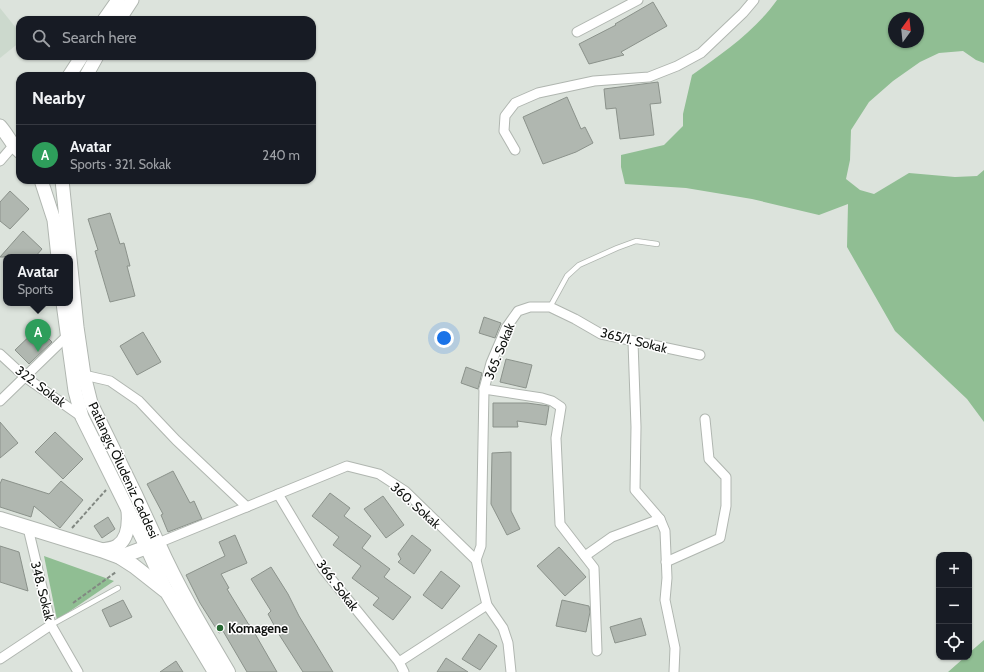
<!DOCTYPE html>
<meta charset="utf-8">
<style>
:root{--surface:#171b24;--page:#20242c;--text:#f1f3f6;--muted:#9ea1a6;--line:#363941;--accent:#97b59f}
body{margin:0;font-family:Cabin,sans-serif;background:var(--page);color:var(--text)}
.controls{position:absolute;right:12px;bottom:12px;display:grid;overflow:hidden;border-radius:8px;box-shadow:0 1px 3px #0004}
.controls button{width:36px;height:36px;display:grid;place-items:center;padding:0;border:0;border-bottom:1px solid var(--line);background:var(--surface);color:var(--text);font:20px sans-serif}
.compass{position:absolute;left:888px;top:12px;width:36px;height:36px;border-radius:50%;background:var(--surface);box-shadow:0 1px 3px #0004;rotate:15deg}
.you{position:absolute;left:444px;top:338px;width:14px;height:14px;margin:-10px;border:3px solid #fff;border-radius:50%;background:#1a73e8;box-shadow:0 0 0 6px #1a73e833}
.badge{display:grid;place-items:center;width:26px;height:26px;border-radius:50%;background:var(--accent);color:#fff;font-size:13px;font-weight:700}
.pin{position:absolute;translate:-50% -33px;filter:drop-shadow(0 1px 2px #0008)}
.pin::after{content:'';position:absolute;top:21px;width:14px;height:12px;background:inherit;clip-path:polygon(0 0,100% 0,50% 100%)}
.popup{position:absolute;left:3px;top:254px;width:70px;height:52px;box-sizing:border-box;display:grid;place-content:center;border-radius:8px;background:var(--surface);filter:drop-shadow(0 1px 3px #0005);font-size:13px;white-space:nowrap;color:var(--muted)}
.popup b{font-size:15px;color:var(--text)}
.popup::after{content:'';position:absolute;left:50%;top:100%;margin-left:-8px;border:8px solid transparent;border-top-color:var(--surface)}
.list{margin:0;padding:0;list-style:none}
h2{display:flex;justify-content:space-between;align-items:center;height:52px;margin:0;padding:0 16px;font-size:17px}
h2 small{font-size:13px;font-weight:400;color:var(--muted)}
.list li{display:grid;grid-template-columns:26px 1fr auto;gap:12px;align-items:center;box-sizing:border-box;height:60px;padding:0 16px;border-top:1px solid var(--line)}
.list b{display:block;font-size:15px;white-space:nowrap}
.list p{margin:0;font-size:13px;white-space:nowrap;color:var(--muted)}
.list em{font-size:13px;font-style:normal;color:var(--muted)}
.icon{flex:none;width:22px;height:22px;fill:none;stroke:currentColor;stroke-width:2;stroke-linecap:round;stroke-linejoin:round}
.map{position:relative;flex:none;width:984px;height:672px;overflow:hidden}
.search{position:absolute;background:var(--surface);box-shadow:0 1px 3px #0004;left:16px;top:16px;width:300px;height:44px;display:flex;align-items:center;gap:10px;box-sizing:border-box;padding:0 14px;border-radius:12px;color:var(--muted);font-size:15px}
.panel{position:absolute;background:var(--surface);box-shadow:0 1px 3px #0004;left:16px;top:72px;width:300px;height:112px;border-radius:12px}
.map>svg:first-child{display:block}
.built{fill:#ccd9cd}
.green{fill:#90be93;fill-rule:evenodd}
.building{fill:#b0b7b0;stroke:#8b928b}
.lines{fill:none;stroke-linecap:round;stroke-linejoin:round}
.lane-casing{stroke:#b0b6b0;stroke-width:6}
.street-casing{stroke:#b0b6b0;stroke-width:11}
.secondary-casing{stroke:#b0b6b0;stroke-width:15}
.primary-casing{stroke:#b0b6b0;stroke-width:16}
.path{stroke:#828882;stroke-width:2;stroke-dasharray:4 2;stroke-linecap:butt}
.lane{stroke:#fff;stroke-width:4.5}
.street{stroke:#fff;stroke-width:9}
.secondary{stroke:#fff;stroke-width:13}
.primary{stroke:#fff;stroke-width:14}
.poi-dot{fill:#296a34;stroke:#fff;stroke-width:1.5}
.labels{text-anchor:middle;stroke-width:3;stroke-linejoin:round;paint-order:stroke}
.street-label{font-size:13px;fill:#0e110e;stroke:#fff}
.poi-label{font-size:13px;font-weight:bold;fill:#0e110e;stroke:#fff;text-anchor:start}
</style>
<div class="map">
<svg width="984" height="672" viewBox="0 0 984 672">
<rect width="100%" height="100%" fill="#dce3dc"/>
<!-- built -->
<polygon class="built" points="0,8 20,33 20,42 0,58"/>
<!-- green -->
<g class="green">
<path d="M777 0H984V63L976 60 963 51 939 53 920 62 893 81 869 102 851 130 850 160 846 179 860 190 874 194 909 173 955 177 977 176 984 170V422L967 399 895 331 847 247 848 204 819 215 752 199 686 188 625 184 621 167V155L664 145 683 126V114L692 75C723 53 755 31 777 0ZM894 18H918V42H894Z"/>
<polygon points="44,556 114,581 57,620"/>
<polygon points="984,640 984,672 948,672 965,657 969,657 969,653"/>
</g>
<!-- building -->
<g class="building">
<polygon points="653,2 667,26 621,52 624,55 589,64 579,44 616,25 615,24"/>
<polygon points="658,82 661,103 650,104 654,135 620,139 616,108 606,109 604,89"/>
<polygon points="567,97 581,129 585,127 593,143 576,152 543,164 523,117"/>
<polygon points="10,191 29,209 10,229 0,221 0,202"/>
<polygon points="110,213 120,244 124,243 130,266 127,266 135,296 110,302 95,251 98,250 88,219"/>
<polygon points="23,231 42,249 35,257 0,257"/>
<polygon points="484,317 501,323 495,338 479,333"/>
<polygon points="38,328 52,342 29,364 15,350"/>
<polygon points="143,332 161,362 137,375 120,346"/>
<polygon points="506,359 532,365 526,388 500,382"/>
<polygon points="466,367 482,373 478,389 461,383"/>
<polygon points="493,403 527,403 549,406 546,425 517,421 518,427 493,427"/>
<polygon points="0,422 18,443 0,458"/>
<polygon points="55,432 83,459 63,479 35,452"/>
<polygon points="511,452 511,511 520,529 507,535 491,504 492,453"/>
<polygon points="173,471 190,503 194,501 202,519 168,532 161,515 163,514 147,484"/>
<polygon points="2,479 49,494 61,481 83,500 60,528 34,506 31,517 0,507 0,484"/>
<polygon points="330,493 350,508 344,516 371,536 362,548 390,569 384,577 411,597 393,620 373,605 379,598 352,578 361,566 333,545 339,537 312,516"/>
<polygon points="383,496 404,525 386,538 364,509"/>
<polygon points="108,517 115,529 102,538 94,526"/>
<polygon points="235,535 247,563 221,574 229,588 227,589 249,625 250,625 277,672 247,672 223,631 219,633 200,603 186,575 225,556 219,542"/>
<polygon points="412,535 431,550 414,574 398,562 401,559 398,554"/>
<polygon points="0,546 19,552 28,591 0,582"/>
<polygon points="559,547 586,577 565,596 537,566"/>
<polygon points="271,567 288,594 299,616 333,672 303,672 280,636 268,614 271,611 251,579"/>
<polygon points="441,571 460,586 442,609 423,595"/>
<polygon points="123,600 132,617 110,627 102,610"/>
<polygon points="562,600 589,606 590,612 586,632 556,626"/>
<polygon points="641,618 646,635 615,643 610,627"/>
<polygon points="479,634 497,646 480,670 462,659"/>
<polygon points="446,658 468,672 437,672"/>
<polygon points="176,661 183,672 160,672"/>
</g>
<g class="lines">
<defs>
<g id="lane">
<polyline points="550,307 567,276 579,265 617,248 636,241 657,244"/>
<polyline points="51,625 118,588"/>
</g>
<g id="street">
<polyline points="577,32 638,0"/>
<polyline points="515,150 504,131 505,116 515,103 538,93 594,81 649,77 677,66 701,53 743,13 754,0"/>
<polyline points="0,161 13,146"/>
<polyline points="633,342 636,427 635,490 660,519 665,531 667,578 665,600 675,648 674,672"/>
<polyline points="0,354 25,377 82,417"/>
<polyline points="84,375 110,381 139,401 176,440 247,507"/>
<polyline points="484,389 542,398 552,401 561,407 556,438 560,524 594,568 597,651"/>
<polyline points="0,401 67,336"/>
<polyline points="278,494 323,569 399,662 404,672"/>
<polyline points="28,528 51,625 78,672"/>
<polyline points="158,543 347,466 379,474 405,491 476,560 487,605 503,628 508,643 511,672"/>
<polyline points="585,556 612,537 660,519"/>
<polyline points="476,560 481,546 484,389 491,363 506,328 518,311 530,307 550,307 575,319 601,334 700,355"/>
<polyline points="666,562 720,538 726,506 726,477 709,459 705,419"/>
<polyline points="0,659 51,625"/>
<polyline points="399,662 487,605"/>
</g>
<g id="secondary">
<polyline points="104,20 118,0"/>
<polyline points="119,20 132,0"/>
<polyline points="69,76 82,56"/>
<polyline points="86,76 97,56"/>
<path d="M0 126C8 135 11 144 20 152"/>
<polyline points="41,180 54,220 58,257"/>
<polyline points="62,180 77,327 84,375 91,403 135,493 158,543"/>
<polyline points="63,303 75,391 82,417 147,548 167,592"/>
<path d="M101 550C106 549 112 549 117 546 128 539 129 523 128 511"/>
</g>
<g id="primary">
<polyline points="0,519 101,550 120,557 134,566 167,592 215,672"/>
<path d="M120 557 158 543C178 588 203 630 228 672"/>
</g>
</defs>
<!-- lane casing -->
<use href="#lane" class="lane-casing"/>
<!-- street casing -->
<use href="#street" class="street-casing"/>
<!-- secondary casing -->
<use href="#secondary" class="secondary-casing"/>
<!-- primary casing -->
<use href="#primary" class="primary-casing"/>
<!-- path -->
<g class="path">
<polyline points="72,528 106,490"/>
<polyline points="73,603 116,572"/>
</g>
<!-- lane -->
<use href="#lane" class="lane"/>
<!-- street -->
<use href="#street" class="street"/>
<!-- secondary -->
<use href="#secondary" class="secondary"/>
<!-- primary -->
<use href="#primary" class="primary"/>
</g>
<!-- markers -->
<circle class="poi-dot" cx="220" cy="628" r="4"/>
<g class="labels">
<!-- street labels -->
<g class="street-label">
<text transform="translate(634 340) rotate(14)" y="5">365/1. Sokak</text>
<text transform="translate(499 351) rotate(-68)" y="5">365. Sokak</text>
<text transform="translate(41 386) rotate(37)" y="5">322. Sokak</text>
<text transform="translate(124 470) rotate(65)" y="5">Patlangıç Öludeniz Caddesi</text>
<text transform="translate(416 505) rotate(42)" y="5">360. Sokak</text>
<text transform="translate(338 585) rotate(53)" y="5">366. Sokak</text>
<text transform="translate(43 591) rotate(76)" y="5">348. Sokak</text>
</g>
<!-- poi labels -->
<g class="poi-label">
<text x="228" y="633">Komagene</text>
</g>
</g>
</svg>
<div class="controls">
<button>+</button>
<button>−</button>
<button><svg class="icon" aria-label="locate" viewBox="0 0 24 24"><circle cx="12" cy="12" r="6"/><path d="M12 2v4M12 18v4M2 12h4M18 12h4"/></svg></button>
</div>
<svg class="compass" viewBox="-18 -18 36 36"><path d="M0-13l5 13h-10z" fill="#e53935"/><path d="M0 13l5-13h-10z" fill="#9ea1a6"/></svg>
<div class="you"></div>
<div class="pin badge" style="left:38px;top:352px;background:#2e9e5b">A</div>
<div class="popup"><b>Avatar</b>Sports</div>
<div class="search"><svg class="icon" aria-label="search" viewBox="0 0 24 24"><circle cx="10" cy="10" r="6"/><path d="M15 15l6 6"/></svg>Search here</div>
<section class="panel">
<h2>Nearby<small></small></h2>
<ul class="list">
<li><span class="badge" style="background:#2e9e5b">A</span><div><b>Avatar</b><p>Sports · 321. Sokak</p></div><em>240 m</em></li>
</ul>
</section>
</div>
